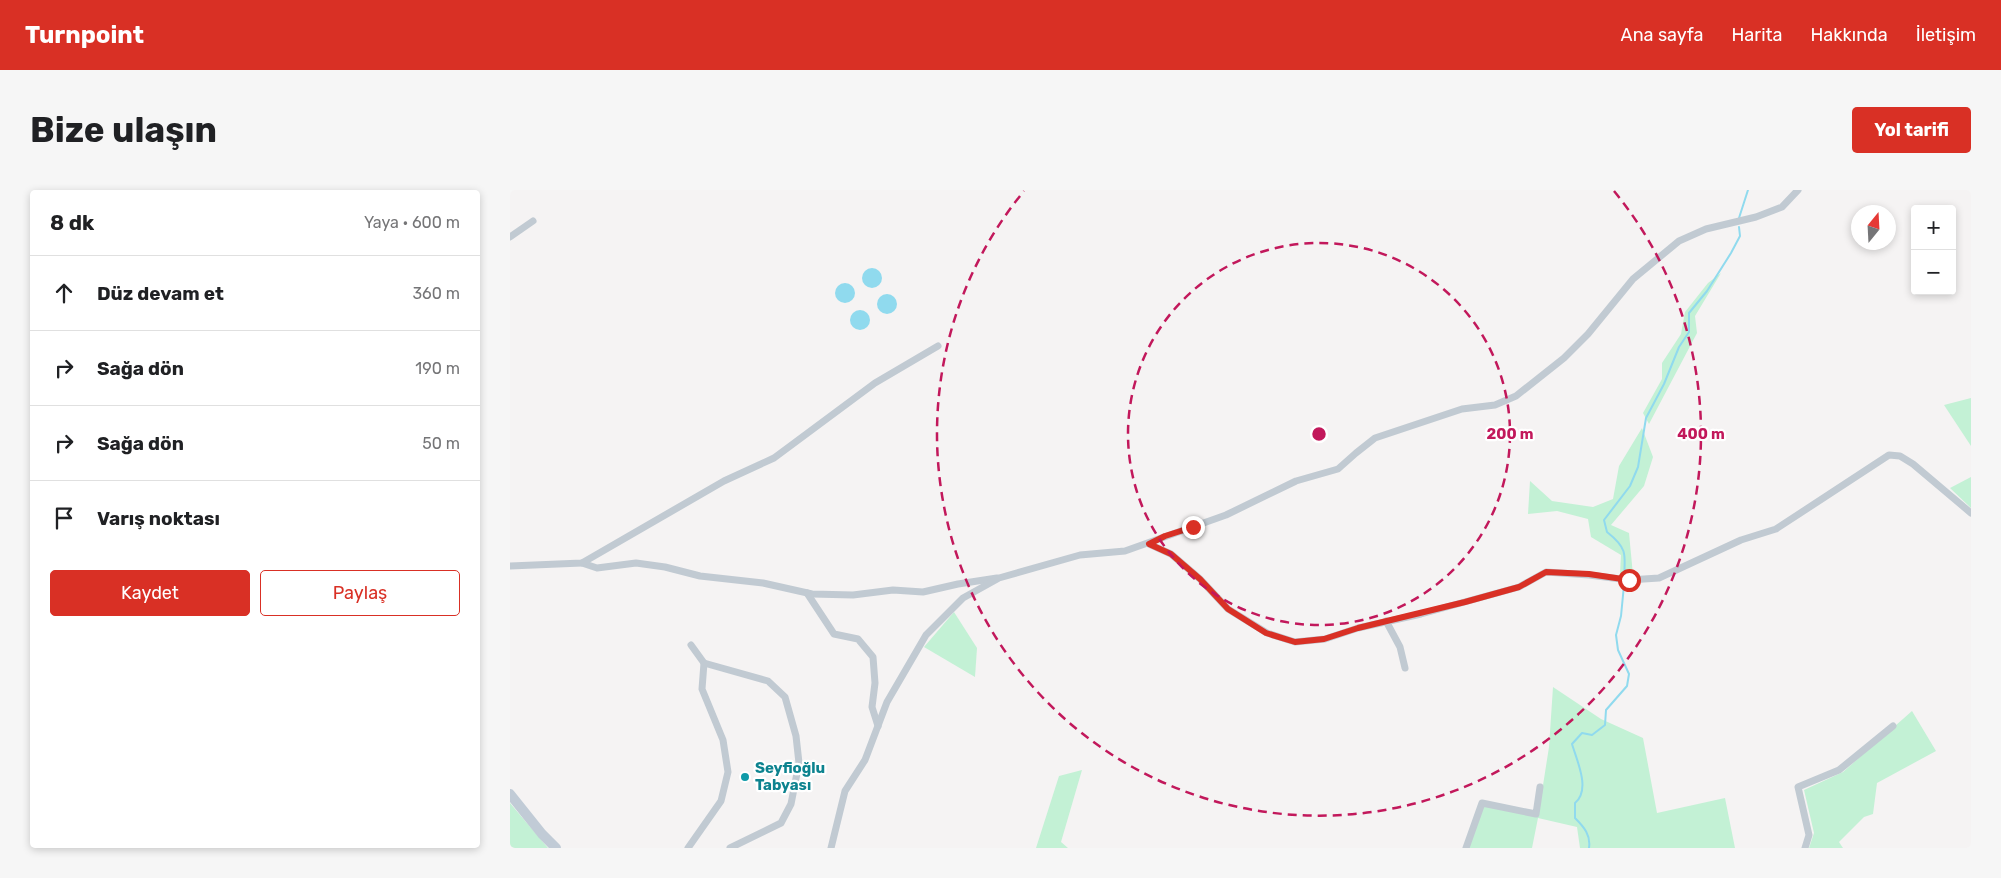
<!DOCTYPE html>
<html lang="tr">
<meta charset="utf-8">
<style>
:root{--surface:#fff;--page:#f6f6f6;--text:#202124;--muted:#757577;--line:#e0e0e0;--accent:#d93025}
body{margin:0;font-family:Rubik,sans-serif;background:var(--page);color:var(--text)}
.controls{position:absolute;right:15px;top:15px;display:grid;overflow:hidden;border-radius:5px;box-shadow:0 2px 8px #0003}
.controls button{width:45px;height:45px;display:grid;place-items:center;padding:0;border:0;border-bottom:1px solid var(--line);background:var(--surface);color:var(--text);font:25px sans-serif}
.compass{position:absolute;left:1341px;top:15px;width:45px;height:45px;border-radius:50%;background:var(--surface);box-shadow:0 2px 8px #0003;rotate:18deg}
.stop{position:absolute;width:15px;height:15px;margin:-11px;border:4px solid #d93025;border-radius:50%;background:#fff}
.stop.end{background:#d93025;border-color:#fff;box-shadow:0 1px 5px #0008}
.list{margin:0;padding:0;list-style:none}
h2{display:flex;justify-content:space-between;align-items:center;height:65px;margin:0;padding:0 20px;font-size:21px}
h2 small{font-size:16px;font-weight:400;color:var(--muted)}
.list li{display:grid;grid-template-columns:32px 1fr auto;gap:15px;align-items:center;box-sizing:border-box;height:75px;padding:0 20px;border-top:1px solid var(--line)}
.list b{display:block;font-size:19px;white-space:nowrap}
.list em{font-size:16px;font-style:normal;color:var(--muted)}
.actions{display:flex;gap:10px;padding:15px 20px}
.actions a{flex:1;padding:11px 0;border:1px solid var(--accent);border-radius:5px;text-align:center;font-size:18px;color:var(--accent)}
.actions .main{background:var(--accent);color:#fff}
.icon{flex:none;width:28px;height:28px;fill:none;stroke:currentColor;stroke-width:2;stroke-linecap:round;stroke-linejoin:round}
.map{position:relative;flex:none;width:1461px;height:658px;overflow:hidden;border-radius:5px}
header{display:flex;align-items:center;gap:30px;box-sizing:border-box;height:70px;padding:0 25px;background:var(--accent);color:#fff}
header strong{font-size:24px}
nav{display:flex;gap:28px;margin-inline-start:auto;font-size:18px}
.intro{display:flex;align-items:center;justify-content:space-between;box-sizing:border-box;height:120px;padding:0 30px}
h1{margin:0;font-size:35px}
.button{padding:12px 22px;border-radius:5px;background:var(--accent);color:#fff;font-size:18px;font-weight:700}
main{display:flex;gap:30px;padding:0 30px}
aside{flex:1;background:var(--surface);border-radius:5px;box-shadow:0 2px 8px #0003}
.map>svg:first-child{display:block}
.green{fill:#c3f1d5}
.water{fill:#90daee}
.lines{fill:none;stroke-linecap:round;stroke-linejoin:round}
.stream{stroke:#90daee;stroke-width:2}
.street{stroke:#c1cad2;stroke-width:7}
.secondary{stroke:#c1cbd6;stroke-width:10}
.route{stroke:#d93025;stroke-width:6}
.ring{fill:none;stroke:#c2185b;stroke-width:2.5;stroke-dasharray:9 6}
.culture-dot{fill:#0f9aa8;stroke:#fff;stroke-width:2}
.labels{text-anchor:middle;stroke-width:4.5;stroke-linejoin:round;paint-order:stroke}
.culture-label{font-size:15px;font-weight:bold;fill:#0d838f;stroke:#fff;text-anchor:start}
.centre{fill:#c2185b;stroke:#fff;stroke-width:2.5}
.ring-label{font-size:15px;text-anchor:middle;font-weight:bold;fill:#c2185b;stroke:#fff;stroke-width:4.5;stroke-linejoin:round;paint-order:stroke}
</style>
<header>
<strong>Turnpoint</strong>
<nav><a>Ana sayfa</a><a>Harita</a><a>Hakkında</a><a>İletişim</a></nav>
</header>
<div class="intro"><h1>Bize ulaşın</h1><a class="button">Yol tarifi</a></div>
<main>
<aside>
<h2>8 dk<small>Yaya · 600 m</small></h2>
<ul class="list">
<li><svg class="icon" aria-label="ahead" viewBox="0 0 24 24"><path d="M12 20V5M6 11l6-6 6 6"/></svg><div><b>Düz devam et</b></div><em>360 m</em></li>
<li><svg class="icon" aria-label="right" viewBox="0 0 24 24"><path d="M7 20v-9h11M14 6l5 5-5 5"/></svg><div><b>Sağa dön</b></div><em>190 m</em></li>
<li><svg class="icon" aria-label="right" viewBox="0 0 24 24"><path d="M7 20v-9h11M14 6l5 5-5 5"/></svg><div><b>Sağa dön</b></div><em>50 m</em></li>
<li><svg class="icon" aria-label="arrive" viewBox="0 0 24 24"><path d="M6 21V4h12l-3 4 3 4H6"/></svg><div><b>Varış noktası</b></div></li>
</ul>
<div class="actions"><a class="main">Kaydet</a><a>Paylaş</a></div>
</aside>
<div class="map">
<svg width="1461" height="658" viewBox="0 0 1461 658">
<rect width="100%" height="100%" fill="#f5f3f3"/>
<!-- green -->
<g class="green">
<polygon points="1211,83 1185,126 1187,143 1139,234 1133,223 1152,189 1152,173 1171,144 1175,122 1198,93"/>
<polygon points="1461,208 1461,256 1434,215"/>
<polygon points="1132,238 1143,267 1134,296 1101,335 1119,343 1123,385 1110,384 1111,365 1081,347 1078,329 1047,321 1018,324 1020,291 1042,311 1083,317 1103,309 1109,276"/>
<polygon points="1461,287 1461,318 1440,298"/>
<polygon points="444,422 467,458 465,487 414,457"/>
<polygon points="1043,497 1091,529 1133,548 1147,623 1215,608 1225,658 1070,658 1067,637 1028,628 1022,658 958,658 973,616 1028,627 1039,557"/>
<polygon points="1402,521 1426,561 1367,593 1363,624 1354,627 1329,652 1333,658 1299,658 1304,643 1294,600 1333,582"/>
<polygon points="572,580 551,652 558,658 526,658 549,586"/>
<polygon points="0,613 5,619 38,658 0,658"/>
</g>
<!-- water -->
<g class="water">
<circle cx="362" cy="88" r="10"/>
<circle cx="335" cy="103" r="10"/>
<circle cx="377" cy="114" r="10"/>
<circle cx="350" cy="130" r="10"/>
</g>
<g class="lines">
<!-- stream -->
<g class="stream">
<polyline points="1229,28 1238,0"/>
<path d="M1114 386C1116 363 1116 357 1097 342L1094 330 1120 296 1128 277 1136 228 1154 194 1169 157 1179 142V123L1197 101 1221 63 1230 46 1229 37"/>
<path d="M1079 658C1081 645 1074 637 1065 628V613C1081 600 1067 571 1062 554L1072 543 1082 545 1095 535 1096 520 1117 496 1119 484 1108 460 1106 445 1111 426 1114 395"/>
</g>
<!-- street -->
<g class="street">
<polyline points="0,47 23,31"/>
<polyline points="639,354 661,364 690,389 718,419 757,443 785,452 815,449 848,438 911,424 1009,397 1036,382 1079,385 1119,390 1149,388 1231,350 1266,339 1379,265 1390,266 1403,274 1461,323"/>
<polyline points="72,373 87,378 126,373 155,377 190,386 253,393 302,404 343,405 383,400 413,402 448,394 487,388"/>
<polyline points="0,376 72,373 214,291 264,268 365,193 428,156"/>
<polyline points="297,403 324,444 348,449 363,467 365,493 362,517 368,536"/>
<polyline points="876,431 890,457 895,478"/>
<polyline points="194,473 258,491 275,507 286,546 289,573 281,614 271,633 220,658"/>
<polyline points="178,658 211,611 218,582 213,550 192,499 194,473 181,455"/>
<polyline points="321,658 335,601 355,570 377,512 416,445 453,408 489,388 570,365 615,361 716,325 786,291 828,279 846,263 865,248 952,219 985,215 1006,206 1054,168 1078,144 1123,89 1169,51 1196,39 1246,27 1272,17 1288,0"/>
<polyline points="956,658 972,613 1026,624 1030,597"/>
<polyline points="1295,658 1299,645 1288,597 1329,580 1383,536"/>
</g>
<!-- secondary -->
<polyline class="secondary" points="0,604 32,644 46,658"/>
</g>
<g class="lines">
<!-- route -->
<polyline class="route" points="683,337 655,346 639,354 661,364 690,389 718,419 756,443 785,452 814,449 848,438 955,412 1009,397 1036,382 1079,384 1119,390"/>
</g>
<!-- distance rings -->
<g class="ring">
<circle cx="809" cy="244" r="191"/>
<path d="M1104 1A382 382 0 1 1 514 1"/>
</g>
<!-- markers -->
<circle class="culture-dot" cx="235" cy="587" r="5"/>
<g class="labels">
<!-- culture labels -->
<g class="culture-label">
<text x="245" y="583">Seyfioğlu<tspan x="245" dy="17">Tabyası</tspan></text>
</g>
</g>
<circle cx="809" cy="244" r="8" class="centre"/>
<g class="ring-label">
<text x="1000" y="249">200 m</text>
<text x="1191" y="249">400 m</text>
</g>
</svg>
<div class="controls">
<button>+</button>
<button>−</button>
</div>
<svg class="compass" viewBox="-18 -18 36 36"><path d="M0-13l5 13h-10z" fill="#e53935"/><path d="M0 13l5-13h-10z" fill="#757577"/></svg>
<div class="stop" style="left:1119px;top:390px"></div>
<div class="stop end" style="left:683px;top:337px"></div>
</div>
</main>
